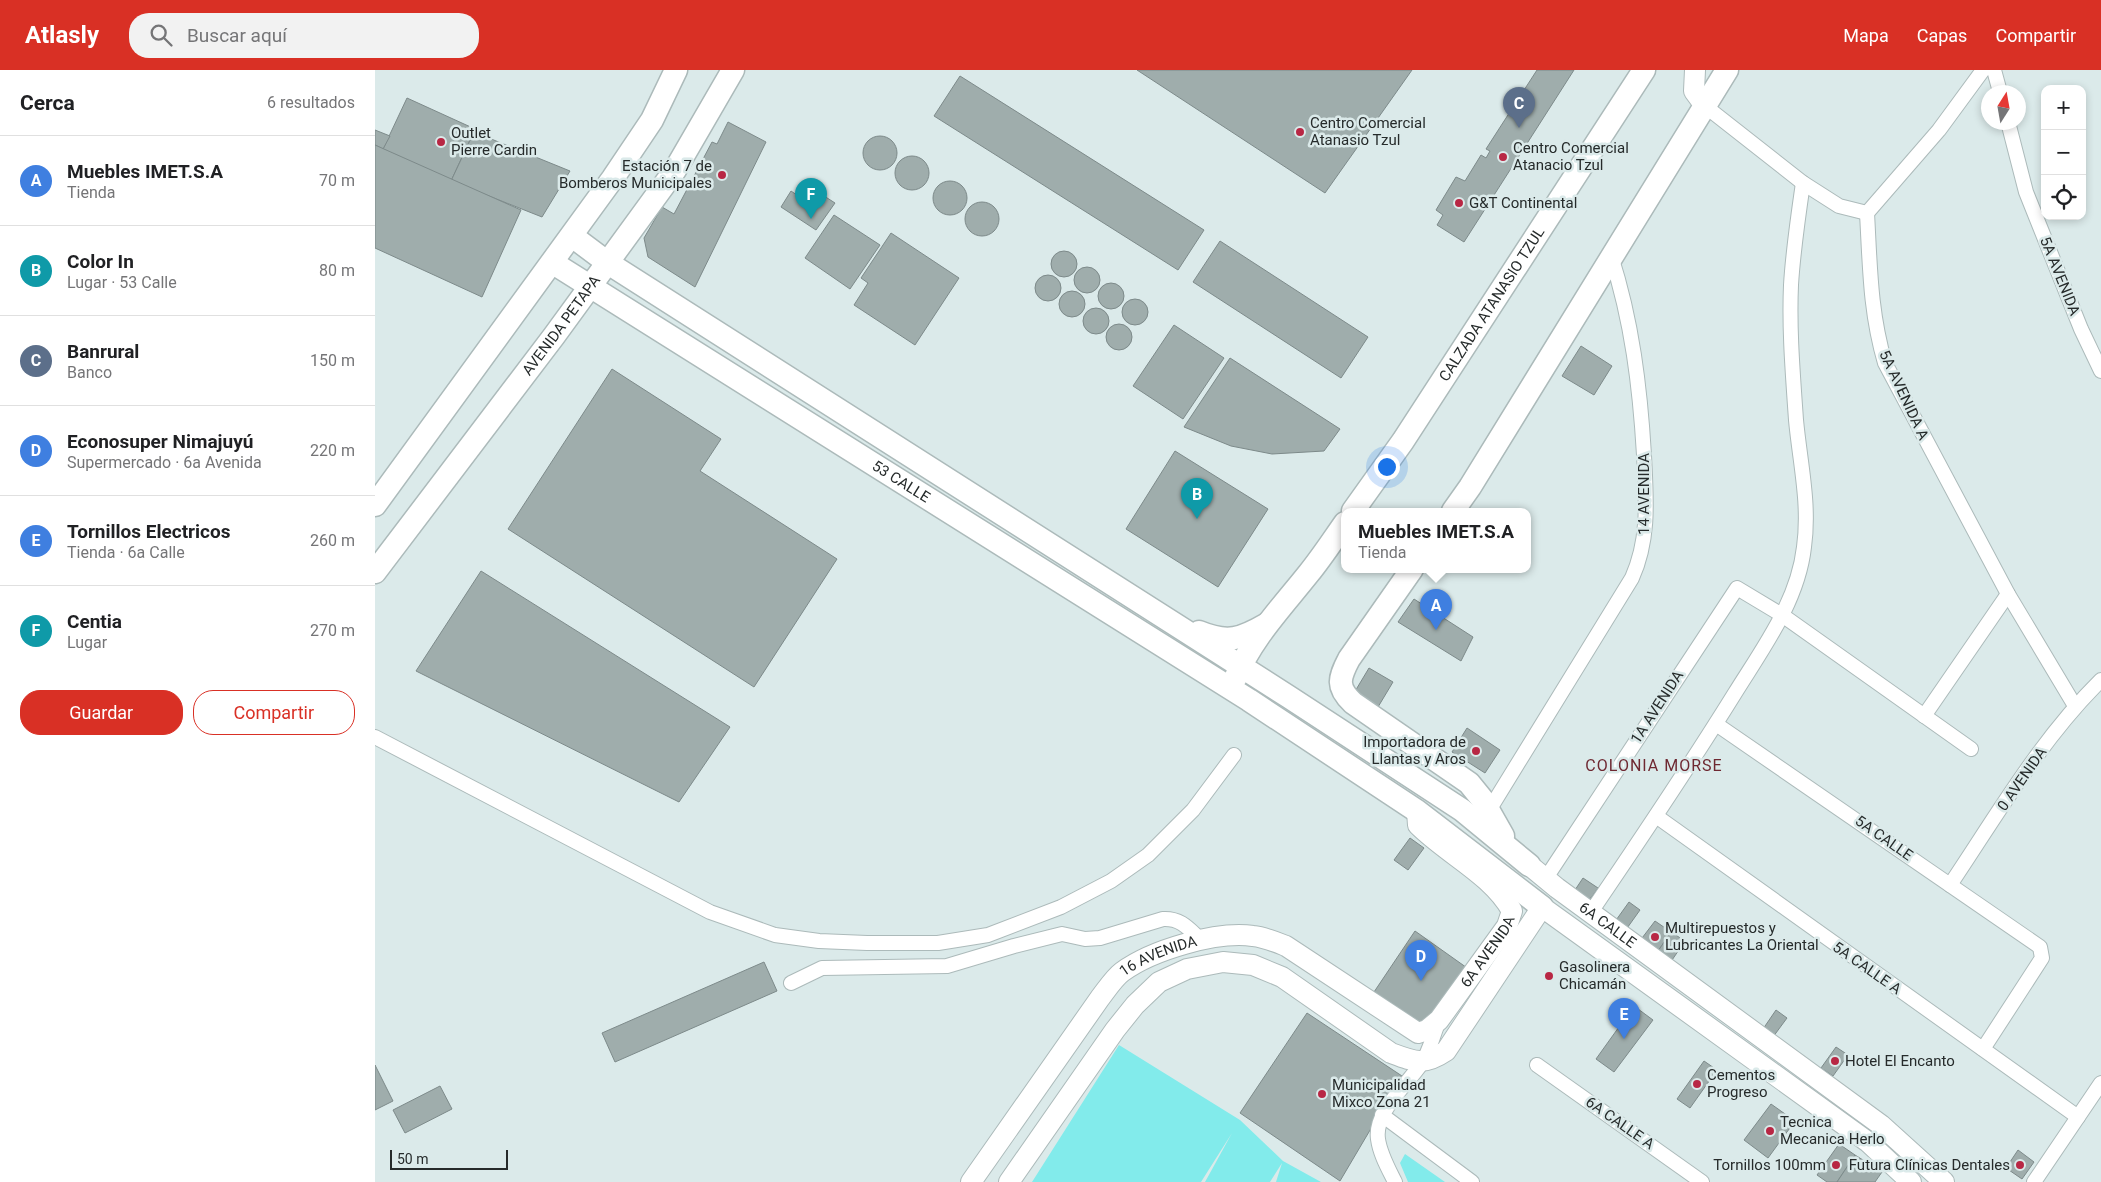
<!DOCTYPE html>
<html lang="es">
<meta charset="utf-8">
<style>
:root{--surface:#fff;--page:#f2f2f2;--text:#202124;--muted:#757577;--line:#e0e0e0;--accent:#d93025}
body{margin:0;font-family:Roboto,sans-serif;background:var(--page);color:var(--text)}
.controls{position:absolute;right:15px;top:15px;display:grid;overflow:hidden;border-radius:10px;box-shadow:0 2px 8px #0003}
.controls button{width:45px;height:45px;display:grid;place-items:center;padding:0;border:0;border-bottom:1px solid var(--line);background:var(--surface);color:var(--text);font:25px sans-serif}
.compass{position:absolute;left:1606px;top:15px;width:45px;height:45px;border-radius:50%;background:var(--surface);box-shadow:0 2px 8px #0003;rotate:11deg}
.scale{position:absolute;left:15px;bottom:12px;width:118px;box-sizing:border-box;padding-left:5px;border:2px solid #262b2b;border-top:0;font-size:14px;line-height:18px;white-space:nowrap;color:#262b2b;-webkit-text-stroke:4px #dbeaea;paint-order:stroke}
.you{position:absolute;left:1011px;top:396px;width:18px;height:18px;margin:-12px;border:4px solid #fff;border-radius:50%;background:#1a73e8;box-shadow:0 0 0 8px #1a73e833}
.badge{display:grid;place-items:center;width:32px;height:32px;border-radius:50%;background:var(--accent);color:#fff;font-size:16px;font-weight:700}
.pin{position:absolute;translate:-50% -41px;filter:drop-shadow(0 1px 2px #0008)}
.pin::after{content:'';position:absolute;top:26px;width:18px;height:15px;background:inherit;clip-path:polygon(0 0,100% 0,50% 100%)}
.popup{position:absolute;left:966px;top:438px;width:190px;height:65px;box-sizing:border-box;display:grid;place-content:center;border-radius:10px;background:var(--surface);filter:drop-shadow(0 1px 4px #0005);font-size:16px;white-space:nowrap;color:var(--muted)}
.popup b{font-size:19px;color:var(--text)}
.popup::after{content:'';position:absolute;left:50%;top:100%;margin-left:-10px;border:10px solid transparent;border-top-color:var(--surface)}
.list{margin:0;padding:0;list-style:none}
h2{display:flex;justify-content:space-between;align-items:center;height:65px;margin:0;padding:0 20px;font-size:21px}
h2 small{font-size:16px;font-weight:400;color:var(--muted)}
.list li{display:grid;grid-template-columns:32px 1fr auto;gap:15px;align-items:center;box-sizing:border-box;height:90px;padding:0 20px;border-top:1px solid var(--line)}
.list b{display:block;font-size:19px;white-space:nowrap}
.list p{margin:0;font-size:16px;white-space:nowrap;color:var(--muted)}
.list em{font-size:16px;font-style:normal;color:var(--muted)}
.actions{display:flex;gap:10px;padding:15px 20px}
.actions a{flex:1;padding:11px 0;border:1px solid var(--accent);border-radius:20px;text-align:center;font-size:18px;color:var(--accent)}
.actions .main{background:var(--accent);color:#fff}
.icon{flex:none;width:28px;height:28px;fill:none;stroke:currentColor;stroke-width:2;stroke-linecap:round;stroke-linejoin:round}
.map{position:relative;flex:none;width:1726px;height:1112px;overflow:hidden}
header{display:flex;align-items:center;gap:30px;box-sizing:border-box;height:70px;padding:0 25px;background:var(--accent);color:#fff}
header strong{font-size:24px}
nav{display:flex;gap:28px;margin-inline-start:auto;font-size:18px}
.search{width:350px;height:45px;background:var(--page);display:flex;align-items:center;gap:12px;box-sizing:border-box;padding:0 18px;border-radius:20px;color:var(--muted);font-size:19px}
main{display:flex}
aside{flex:1;background:var(--surface)}
.map>svg:first-child{display:block}
.green{fill:#82ebeb}
.building{fill:#9fadac;stroke:#7d8a8a}
.lines{fill:none;stroke-linecap:round;stroke-linejoin:round}
.street-casing{stroke:#acbaba;stroke-width:16}
.secondary-casing{stroke:#acbaba;stroke-width:22}
.primary-casing{stroke:#acbaba;stroke-width:25}
.street{stroke:#fff;stroke-width:14}
.secondary{stroke:#fff;stroke-width:20}
.primary{stroke:#fff;stroke-width:22}
.poi-dot{fill:#b82744;stroke:#dbeaea;stroke-width:2}
.labels{text-anchor:middle;stroke-width:5;stroke-linejoin:round;paint-order:stroke}
.poi-label{font-size:15px;fill:#262b2b;stroke:#dbeaea;text-anchor:start}
.street-label{font-size:15px;fill:#262b2b;stroke:#dbeaea}
.neighbourhood-label{font-size:16px;letter-spacing:1px;fill:#6e2831;stroke:#dbeaea}
</style>
<header>
<strong>Atlasly</strong>
<div class="search"><svg class="icon" aria-label="search" viewBox="0 0 24 24"><circle cx="10" cy="10" r="6"/><path d="M15 15l6 6"/></svg>Buscar aquí</div>
<nav><a>Mapa</a><a>Capas</a><a>Compartir</a></nav>
</header>
<main>
<aside>
<h2>Cerca<small>6 resultados</small></h2>
<ul class="list">
<li><span class="badge" style="background:#3f7fe0">A</span><div><b>Muebles IMET.S.A</b><p>Tienda</p></div><em>70 m</em></li>
<li><span class="badge" style="background:#0f9aa8">B</span><div><b>Color In</b><p>Lugar · 53 Calle</p></div><em>80 m</em></li>
<li><span class="badge" style="background:#5c6f8a">C</span><div><b>Banrural</b><p>Banco</p></div><em>150 m</em></li>
<li><span class="badge" style="background:#3f7fe0">D</span><div><b>Econosuper Nimajuyú</b><p>Supermercado · 6a Avenida</p></div><em>220 m</em></li>
<li><span class="badge" style="background:#3f7fe0">E</span><div><b>Tornillos Electricos</b><p>Tienda · 6a Calle</p></div><em>260 m</em></li>
<li><span class="badge" style="background:#0f9aa8">F</span><div><b>Centia</b><p>Lugar</p></div><em>270 m</em></li>
</ul>
<div class="actions"><a class="main">Guardar</a><a>Compartir</a></div>
</aside>
<div class="map">
<svg width="1726" height="1112" viewBox="0 0 1726 1112">
<rect width="100%" height="100%" fill="#dbeaea"/>
<!-- green -->
<g class="green">
<polygon points="744,975 865,1050 908,1091 946,1112 901,1112 907,1093 895,1112 830,1112 857,1063 826,1112 657,1112"/>
<polygon points="1030,1084 1070,1112 1033,1112 1025,1093"/>
</g>
<!-- building -->
<g class="building">
<polygon points="762,0 1037,0 950,123"/>
<polygon points="1162,0 1199,0 1089,172 1062,155 1068,145 1061,140 1081,107 1090,111 1106,85 1111,88 1115,81 1111,79"/>
<polygon points="585,6 829,160 803,200 559,46"/>
<polygon points="32,28 100,59 76,111 8,79"/>
<polygon points="353,52 391,72 320,217 273,187 269,168 287,137 299,144 337,72 342,74"/>
<polygon points="0,60 15,66 8,79 0,75"/>
<polygon points="99,62 195,101 167,147 76,111"/>
<circle cx="505" cy="83" r="17"/>
<polygon points="0,75 146,140 107,227 0,178"/>
<circle cx="537" cy="103" r="17"/>
<circle cx="575" cy="128" r="17"/>
<polygon points="416,121 438,136 446,124 460,133 441,160 406,137"/>
<circle cx="607" cy="149" r="17"/>
<polygon points="459,145 505,175 475,219 430,188"/>
<polygon points="516,163 584,208 540,275 479,235 493,213 486,208"/>
<polygon points="845,171 993,267 966,308 818,212"/>
<circle cx="689" cy="194" r="13"/>
<circle cx="712" cy="210" r="13"/>
<circle cx="673" cy="218" r="13"/>
<circle cx="736" cy="226" r="13"/>
<circle cx="697" cy="234" r="13"/>
<circle cx="760" cy="242" r="13"/>
<circle cx="721" cy="251" r="13"/>
<circle cx="744" cy="267" r="13"/>
<polygon points="799,255 849,288 808,349 758,316"/>
<polygon points="1206,276 1237,296 1219,325 1187,306"/>
<polygon points="855,288 965,359 949,381 897,384 856,376 809,357"/>
<polygon points="237,299 346,369 325,401 462,489 379,617 133,459"/>
<polygon points="800,381 893,439 843,517 751,459"/>
<polygon points="106,501 355,657 304,732 41,601"/>
<polygon points="1039,529 1098,567 1086,591 1023,552"/>
<polygon points="994,598 1018,612 1003,637 979,623"/>
<polygon points="1092,658 1125,680 1110,703 1077,682"/>
<polygon points="1035,768 1049,778 1033,800 1019,790"/>
<polygon points="1208,808 1223,818 1216,828 1211,830 1198,823"/>
<polygon points="1254,832 1265,840 1250,861 1239,853"/>
<polygon points="1280,851 1296,862 1281,884 1264,872"/>
<polygon points="1040,861 1095,900 1053,952 1045,955 999,922"/>
<polygon points="1296,862 1310,871 1295,893 1281,884"/>
<polygon points="389,892 402,921 240,992 227,963"/>
<polygon points="1259,936 1278,950 1239,1002 1221,989"/>
<polygon points="1401,940 1412,948 1398,967 1388,959"/>
<polygon points="932,943 1027,1006 965,1111 865,1043"/>
<polygon points="1461,977 1473,985 1458,1006 1446,998"/>
<polygon points="1329,991 1342,1000 1315,1038 1302,1029"/>
<polygon points="0,995 18,1031 0,1040"/>
<polygon points="65,1016 77,1039 30,1063 18,1040"/>
<polygon points="1396,1034 1420,1051 1393,1088 1369,1070"/>
<polygon points="1464,1074 1480,1085 1462,1112 1452,1112 1442,1105"/>
<polygon points="1643,1080 1659,1092 1647,1109 1631,1098"/>
<polygon points="1480,1085 1507,1102 1500,1112 1462,1112"/>
</g>
<g class="lines">
<defs>
<g id="street">
<polyline points="1619,0 1625,22"/>
<polyline points="1330,36 1428,113 1464,136 1492,143"/>
<polyline points="1633,52 1651,122 1706,259 1726,301"/>
<path d="M1492 143C1495 196 1495 242 1510 293L1633 524 1700 636"/>
<polyline points="1492,143 1564,60 1608,0"/>
<polyline points="1549,646 1633,524"/>
<polyline points="1341,654 1665,877 1667,888 1608,979"/>
<polyline points="0,667 335,842 400,865 444,871 492,873 563,873 613,865 686,837 736,811 773,785 818,740 859,685"/>
<path d="M1113 742 1257 508C1275 468 1271 428 1269 385 1265 317 1257 251 1236 186"/>
<polyline points="1281,746 1703,1047"/>
<polyline points="1171,808 1362,518 1407,545 1596,679"/>
<path d="M1575 815C1622 745 1666 669 1726 610"/>
<path d="M1216 842C1265 770 1314 697 1360 623 1388 578 1423 531 1429 477 1435 434 1425 393 1421 350 1418 306 1414 260 1416 215 1418 181 1423 147 1428 113"/>
<path d="M416 913 447 898 572 896 639 876 687 864 710 869 725 868 788 849C806 848 814 859 827 871"/>
<polyline points="1162,995 1327,1112"/>
<polyline points="1007,1045 1097,1112"/>
<path d="M1020 1112C1013 1098 1005 1084 1003 1069 999 1042 1032 1015 1046 994 1055 982 1058 964 1064 951"/>
<polyline points="1659,1112 1726,1013"/>
</g>
<g id="secondary">
<polyline points="1320,0 1319,21 1330,36"/>
<path id="s1" d="M1154 795 1182 818 1506 1055 1569 1112"/>
<polyline points="1167,837 1493,1072 1536,1112"/>
<path id="s2" d="M596 1112 725 928C732 919 739 908 747 902 777 880 841 861 878 866 889 867 901 872 911 876L1043 963 1052 960 1064 950 1132 856 1137 841C1116 804 1073 785 1043 755L1042 741"/>
<path d="M634 1112 740 960 760 935 784 912 812 899 848 892 878 895 907 907 1016 983C1040 992 1049 996 1071 981L1167 837"/>
</g>
<g id="primary">
<polyline points="197,166 233,193 914,627 1087,740 1154,795"/>
<path id="s3" d="M178 193 874 630 1042 741 1167 837"/>
<polyline points="0,435 238,108 277,50 301,0"/>
<path id="s4" d="M978 441 1028 371 1269 0"/>
<polyline points="1078,441 1095,417 1352,0"/>
<path d="M1037 499 974 589C964 608 961 617 978 633L1094 713 1107 729 1128 766"/>
<path id="s5" d="M0 502 179 266 300 100 358 0"/>
<path d="M824 562C853 574 866 569 892 554"/>
<path d="M860 609C876 569 907 537 934 503 947 487 958 470 970 453"/>
</g>
</defs>
<!-- street casing -->
<use href="#street" class="street-casing"/>
<!-- secondary casing -->
<use href="#secondary" class="secondary-casing"/>
<!-- primary casing -->
<use href="#primary" class="primary-casing"/>
<!-- street -->
<use href="#street" class="street"/>
<!-- secondary -->
<use href="#secondary" class="secondary"/>
<!-- primary -->
<use href="#primary" class="primary"/>
</g>
<!-- markers -->
<g class="poi-dot">
<circle cx="925" cy="62" r="5"/>
<circle cx="66" cy="72" r="5"/>
<circle cx="1128" cy="87" r="5"/>
<circle cx="347" cy="105" r="5"/>
<circle cx="1084" cy="133" r="5"/>
<circle cx="1101" cy="681" r="5"/>
<circle cx="1280" cy="867" r="5"/>
<circle cx="1174" cy="906" r="5"/>
<circle cx="1460" cy="991" r="5"/>
<circle cx="1322" cy="1014" r="5"/>
<circle cx="947" cy="1024" r="5"/>
<circle cx="1395" cy="1061" r="5"/>
<circle cx="1461" cy="1095" r="5"/>
<circle cx="1645" cy="1095" r="5"/>
</g>
<g class="labels">
<!-- poi labels -->
<g class="poi-label">
<text x="935" y="58">Centro Comercial<tspan x="935" dy="17">Atanasio Tzul</tspan></text>
<text x="76" y="68">Outlet<tspan x="76" dy="17">Pierre Cardin</tspan></text>
<text x="1138" y="83">Centro Comercial<tspan x="1138" dy="17">Atanacio Tzul</tspan></text>
<text x="337" y="101" text-anchor="end">Estación 7 de<tspan x="337" dy="17">Bomberos Municipales</tspan></text>
<text x="1094" y="138">G&amp;T Continental</text>
<text x="1091" y="677" text-anchor="end">Importadora de<tspan x="1091" dy="17">Llantas y Aros</tspan></text>
<text x="1290" y="863">Multirepuestos y<tspan x="1290" dy="17">Lubricantes La Oriental</tspan></text>
<text x="1184" y="902">Gasolinera<tspan x="1184" dy="17">Chicamán</tspan></text>
<text x="1470" y="996">Hotel El Encanto</text>
<text x="1332" y="1010">Cementos<tspan x="1332" dy="17">Progreso</tspan></text>
<text x="957" y="1020">Municipalidad<tspan x="957" dy="17">Mixco Zona 21</tspan></text>
<text x="1405" y="1057">Tecnica<tspan x="1405" dy="17">Mecanica Herlo</tspan></text>
<text x="1451" y="1100" text-anchor="end">Tornillos 100mm</text>
<text x="1635" y="1100" text-anchor="end">Futura Clínicas Dentales</text>
</g>
<!-- street labels -->
<g class="street-label">
<text transform="translate(1685 206) rotate(68)" y="5">5A AVENIDA</text>
<text dy="5" stroke="none"><textPath href="#s4" startOffset="249">CALZADA ATANASIO TZUL</textPath></text>
<text dy="5" stroke="none"><textPath href="#s5" startOffset="309">AVENIDA PETAPA</textPath></text>
<text transform="translate(1529 325) rotate(65)" y="5">5A AVENIDA A</text>
<text dy="5" stroke="none"><textPath href="#s3" startOffset="411">53 CALLE</textPath></text>
<text transform="translate(1269 424) rotate(-90)" y="5">14 AVENIDA</text>
<text transform="translate(1282 637) rotate(-57)" y="5">1A AVENIDA</text>
<text transform="translate(1647 709) rotate(-55)" y="5">0 AVENIDA</text>
<text transform="translate(1509 768) rotate(35)" y="5">5A CALLE</text>
<text dy="5" stroke="none"><textPath href="#s1" startOffset="99">6A CALLE</textPath></text>
<text dy="5" stroke="none"><textPath href="#s2" startOffset="699">6A AVENIDA</textPath></text>
<text dy="5" stroke="none"><textPath href="#s2" startOffset="299">16 AVENIDA</textPath></text>
<text transform="translate(1492 898) rotate(35)" y="5">5A CALLE A</text>
<text transform="translate(1245 1053) rotate(35)" y="5">6A CALLE A</text>
</g>
<!-- neighbourhood labels -->
<g class="neighbourhood-label">
<text x="1279" y="701">COLONIA MORSE</text>
</g>
</g>
</svg>
<div class="controls">
<button>+</button>
<button>−</button>
<button><svg class="icon" aria-label="locate" viewBox="0 0 24 24"><circle cx="12" cy="12" r="6"/><path d="M12 2v4M12 18v4M2 12h4M18 12h4"/></svg></button>
</div>
<svg class="compass" viewBox="-18 -18 36 36"><path d="M0-13l5 13h-10z" fill="#e53935"/><path d="M0 13l5-13h-10z" fill="#757577"/></svg>
<div class="scale">50 m</div>
<div class="you"></div>
<div class="pin badge" style="left:1061px;top:560px;background:#3f7fe0">A</div>
<div class="popup"><b>Muebles IMET.S.A</b>Tienda</div>
<div class="pin badge" style="left:822px;top:449px;background:#0f9aa8">B</div>
<div class="pin badge" style="left:1144px;top:58px;background:#5c6f8a">C</div>
<div class="pin badge" style="left:1046px;top:911px;background:#3f7fe0">D</div>
<div class="pin badge" style="left:1249px;top:969px;background:#3f7fe0">E</div>
<div class="pin badge" style="left:436px;top:149px;background:#0f9aa8">F</div>
</div>
</main>
